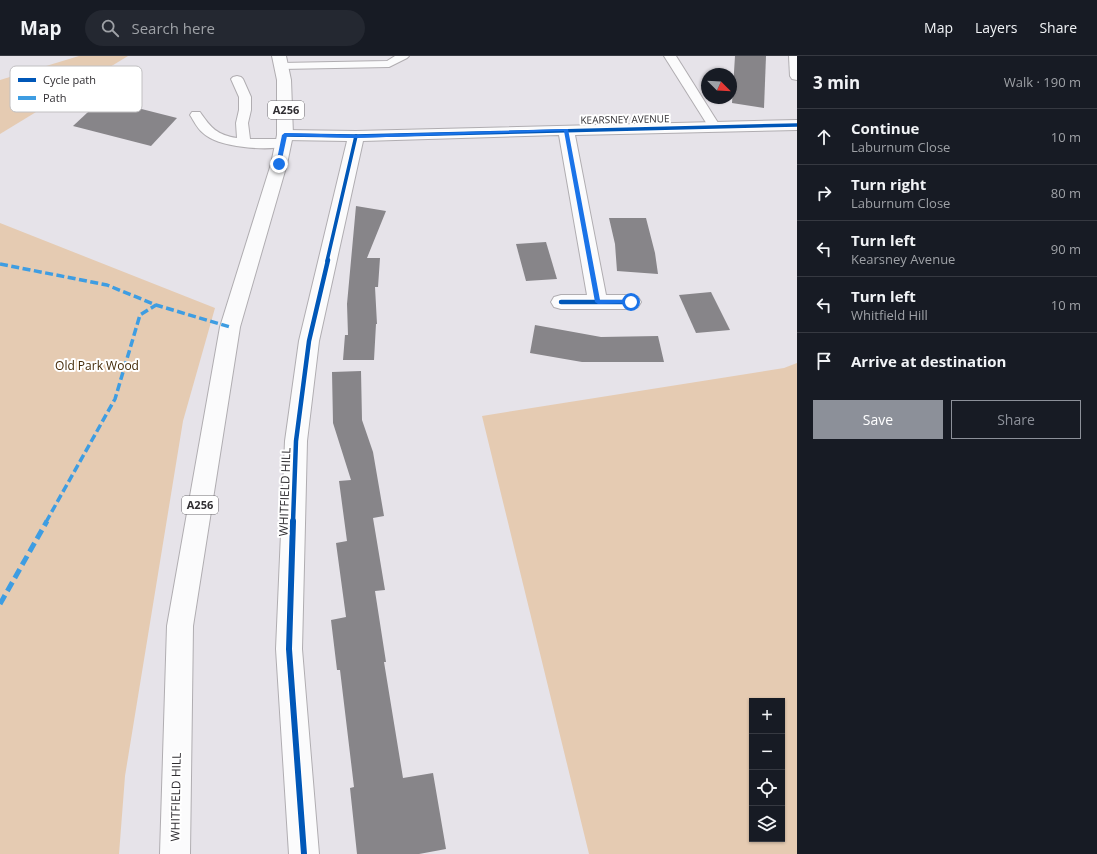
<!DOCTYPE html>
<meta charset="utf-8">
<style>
:root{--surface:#171b24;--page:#242831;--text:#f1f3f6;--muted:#9ea1a6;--line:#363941;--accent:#8c9099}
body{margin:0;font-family:"Open Sans",sans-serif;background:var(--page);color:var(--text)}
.controls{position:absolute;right:12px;bottom:12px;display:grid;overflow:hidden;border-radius:0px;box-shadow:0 1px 3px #0004}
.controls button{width:36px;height:36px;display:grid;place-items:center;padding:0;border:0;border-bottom:1px solid var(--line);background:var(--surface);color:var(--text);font:20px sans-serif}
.compass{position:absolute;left:701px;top:12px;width:36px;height:36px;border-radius:50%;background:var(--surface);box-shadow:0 1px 3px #0004;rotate:114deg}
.stop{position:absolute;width:12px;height:12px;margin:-9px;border:3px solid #1a73e8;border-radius:50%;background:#fff}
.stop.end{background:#1a73e8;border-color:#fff;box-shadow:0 1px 4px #0008}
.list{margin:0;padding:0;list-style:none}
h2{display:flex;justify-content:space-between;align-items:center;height:52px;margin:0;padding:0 16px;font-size:17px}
h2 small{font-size:13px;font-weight:400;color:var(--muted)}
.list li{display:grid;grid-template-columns:26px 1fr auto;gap:12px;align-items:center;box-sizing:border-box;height:56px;padding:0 16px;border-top:1px solid var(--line)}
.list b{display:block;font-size:15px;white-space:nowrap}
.list p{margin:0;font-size:13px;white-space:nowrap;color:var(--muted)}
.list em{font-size:13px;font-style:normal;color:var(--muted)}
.actions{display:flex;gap:8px;padding:12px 16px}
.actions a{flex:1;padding:9px 0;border:1px solid var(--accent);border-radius:0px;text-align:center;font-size:14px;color:var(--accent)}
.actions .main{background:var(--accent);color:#fff}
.icon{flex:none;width:22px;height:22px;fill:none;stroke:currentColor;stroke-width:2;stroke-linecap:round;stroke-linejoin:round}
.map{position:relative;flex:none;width:797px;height:798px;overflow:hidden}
header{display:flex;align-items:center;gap:24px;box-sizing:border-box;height:56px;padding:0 20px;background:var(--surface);border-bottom:1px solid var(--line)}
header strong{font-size:19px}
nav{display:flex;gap:22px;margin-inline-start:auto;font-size:14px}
.search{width:280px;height:36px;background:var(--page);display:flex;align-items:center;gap:10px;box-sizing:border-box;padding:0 14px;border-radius:22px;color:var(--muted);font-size:15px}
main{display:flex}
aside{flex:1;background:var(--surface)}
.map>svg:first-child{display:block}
.green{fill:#e5cbb2;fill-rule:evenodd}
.building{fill:#878589}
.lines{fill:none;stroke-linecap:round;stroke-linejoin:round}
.lane-casing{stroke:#b0adb1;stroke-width:2}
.street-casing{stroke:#b0adb1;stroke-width:2}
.primary-casing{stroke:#b0adb1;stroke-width:2}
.lane{fill:#fbfbfc;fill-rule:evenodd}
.street{fill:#fbfbfc;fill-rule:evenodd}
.primary{fill:#fbfbfc;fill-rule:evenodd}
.quiet-far1{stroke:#3e9de2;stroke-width:3.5;stroke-dasharray:8 3.5;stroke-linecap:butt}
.quiet{stroke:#3e9de2;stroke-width:5;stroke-dasharray:10 5;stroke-linecap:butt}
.cycleway-far2-casing{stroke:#fff;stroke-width:5.5}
.cycleway-far1-casing{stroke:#fff;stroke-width:7}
.cycleway-casing{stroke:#fff;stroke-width:8}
.cycleway-far2{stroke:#0057b8;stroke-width:3.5}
.cycleway-far1{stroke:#0057b8;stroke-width:4.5}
.cycleway{stroke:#0057b8;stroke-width:6}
.route{fill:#1a73e8}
.labels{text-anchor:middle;stroke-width:4;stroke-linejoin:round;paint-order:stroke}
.far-street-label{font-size:10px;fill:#302e32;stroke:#fff}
.shield{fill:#fff;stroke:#6e6d70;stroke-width:1}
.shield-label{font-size:11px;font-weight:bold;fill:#302e32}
.park-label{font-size:12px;fill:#422907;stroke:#fff}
.street-label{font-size:12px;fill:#302e32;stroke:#fff}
.key{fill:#fff;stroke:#c1c0c2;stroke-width:1}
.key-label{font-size:11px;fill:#302e32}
</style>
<header>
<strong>Map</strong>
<div class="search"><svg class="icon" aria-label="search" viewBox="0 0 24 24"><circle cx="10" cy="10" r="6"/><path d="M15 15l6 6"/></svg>Search here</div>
<nav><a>Map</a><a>Layers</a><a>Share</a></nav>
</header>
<main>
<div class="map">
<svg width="797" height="798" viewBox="0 0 797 798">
<rect width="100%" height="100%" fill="#e6e3e9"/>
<!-- green -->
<g class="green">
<polygon points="79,0 128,0 0,78 0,24"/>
<polygon points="0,167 215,252 183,365 125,720 119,798 0,798"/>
<path d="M797 307V798H589L482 360 784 312ZM752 645H782V783H752Z"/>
</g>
<!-- building -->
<g class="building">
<polygon points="735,0 766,0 764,52 732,47"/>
<polygon points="102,43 177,62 151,90 73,70"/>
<polygon points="356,150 386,155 367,202 380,202 378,231 375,231 377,268 376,268 374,304 343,304 345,279 348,279 347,248"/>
<polygon points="609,162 646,162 655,197 658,218 617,215 615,188"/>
<polygon points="546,186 557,223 526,225 516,188"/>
<polygon points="711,236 730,274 696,277 679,239"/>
<polygon points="535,269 601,281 658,280 664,306 582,306 530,297"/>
<polygon points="361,315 362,364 373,396 384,460 373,462 385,534 375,535 386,606 384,606 403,722 433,717 446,793 419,798 357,798 350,732 354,731 340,614 337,614 331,564 346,561 336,487 347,485 339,425 351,424 333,367 332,316"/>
</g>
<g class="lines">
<defs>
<g id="lane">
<polygon points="395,0 409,0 407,2 389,11 281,13 275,10 281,7 387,5"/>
<polygon points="664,0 676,0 720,70 718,73 710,73"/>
<path d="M237 20 241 21 243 23 251 41V54L248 67 250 83H283L287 84 289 87 287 90C267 95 219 92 203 77 197 72 194 65 190 59L192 56H200C211 72 217 79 237 82L236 67 239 54V41L231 23 233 21Z"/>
</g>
<g id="street">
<polygon points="789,0 797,0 797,24 792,23 790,20"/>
<polygon points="797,64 797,74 575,79 606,239 631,239 638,241 641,246 638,251 631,253 561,253 554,251 551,246 554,241 561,239 587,239 559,79 363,85 319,285 307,385 302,593 319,798 289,798 276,593 285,385 299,285 347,85 285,84 279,82 277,79 279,76 285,74 356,75"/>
</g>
<polygon id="primary" points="272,0 286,0 291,24 293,79 287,108 240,271 193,570 190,798 160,798 167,570 220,271 271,108 277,79 277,24"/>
</defs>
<!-- lane casing -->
<use href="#lane" class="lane-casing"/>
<!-- street casing -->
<use href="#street" class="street-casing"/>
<!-- primary casing -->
<use href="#primary" class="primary-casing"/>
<!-- lane -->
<use href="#lane" class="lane"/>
<!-- street -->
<use href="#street" class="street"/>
<!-- primary -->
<use href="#primary" class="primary"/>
<!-- quiet-far1 -->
<g class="quiet-far1">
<polyline points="0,208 107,229 156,249 230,271"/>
<polyline points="46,466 115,343 140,259 156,249"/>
</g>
<!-- quiet -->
<polyline class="quiet" points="0,548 47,465"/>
<defs>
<g id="cycleway-far2">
<polyline points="285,79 356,80 797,69"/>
<polyline points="327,205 356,80"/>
</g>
<g id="cycleway-far1">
<polyline points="561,246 631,246"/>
<polyline points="293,466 296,385 309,285 328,204"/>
</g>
<polyline id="cycleway" points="293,465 289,593 304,798"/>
</defs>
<!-- cycleway-far2 casing -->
<use href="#cycleway-far2" class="cycleway-far2-casing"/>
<!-- cycleway-far1 casing -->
<use href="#cycleway-far1" class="cycleway-far1-casing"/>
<!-- cycleway casing -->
<use href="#cycleway" class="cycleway-casing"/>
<!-- cycleway-far2 -->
<use href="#cycleway-far2" class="cycleway-far2"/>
<!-- cycleway-far1 -->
<use href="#cycleway-far1" class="cycleway-far1"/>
<!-- cycleway -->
<use href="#cycleway" class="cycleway"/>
</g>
<!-- route -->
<polygon class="route" points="568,73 600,244 633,244 633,247 598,248 595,246 564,75 356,82 287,80 281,108 279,110 276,108 282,79 285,77 356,79"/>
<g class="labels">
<!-- far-street labels -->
<g class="far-street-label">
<text transform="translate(625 63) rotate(-1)" y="4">KEARSNEY AVENUE</text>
</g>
<!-- shield labels -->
<g class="shield">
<rect x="268" y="45" width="36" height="18" rx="3"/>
<rect x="182" y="440" width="36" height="18" rx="3"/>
</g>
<g class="shield-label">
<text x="286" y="58">A256</text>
<text x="200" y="453">A256</text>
</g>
<!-- park labels -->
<g class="park-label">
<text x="97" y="314">Old Park Wood</text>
</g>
<!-- street labels -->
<g class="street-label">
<text transform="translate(285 436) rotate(-88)" y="4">WHITFIELD HILL</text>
<text transform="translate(176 741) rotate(-89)" y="4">WHITFIELD HILL</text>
</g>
</g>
<!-- legend -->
<rect x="10" y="10" width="132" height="46" rx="6" class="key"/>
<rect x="18" y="22" width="18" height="4" fill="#0057b8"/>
<rect x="18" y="40" width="18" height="4" fill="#3e9de2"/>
<g class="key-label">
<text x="43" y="28">Cycle path</text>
<text x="43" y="46">Path</text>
</g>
</svg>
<div class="controls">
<button>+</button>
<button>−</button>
<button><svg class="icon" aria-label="locate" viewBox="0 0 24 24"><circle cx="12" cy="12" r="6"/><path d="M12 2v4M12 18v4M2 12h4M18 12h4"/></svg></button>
<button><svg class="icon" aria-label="layers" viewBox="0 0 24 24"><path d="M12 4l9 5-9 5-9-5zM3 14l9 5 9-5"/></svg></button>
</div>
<svg class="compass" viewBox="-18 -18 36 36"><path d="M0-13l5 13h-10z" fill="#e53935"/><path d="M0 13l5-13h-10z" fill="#9ea1a6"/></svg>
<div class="stop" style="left:631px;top:246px"></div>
<div class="stop end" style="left:279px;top:108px"></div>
</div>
<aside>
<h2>3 min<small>Walk · 190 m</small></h2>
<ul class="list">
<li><svg class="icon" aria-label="ahead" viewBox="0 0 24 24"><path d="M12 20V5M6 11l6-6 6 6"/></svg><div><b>Continue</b><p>Laburnum Close</p></div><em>10 m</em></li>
<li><svg class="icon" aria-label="right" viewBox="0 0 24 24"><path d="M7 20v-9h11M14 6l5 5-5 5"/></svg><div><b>Turn right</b><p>Laburnum Close</p></div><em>80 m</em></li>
<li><svg class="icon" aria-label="left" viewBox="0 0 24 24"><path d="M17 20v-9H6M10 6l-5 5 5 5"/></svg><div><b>Turn left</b><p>Kearsney Avenue</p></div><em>90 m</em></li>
<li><svg class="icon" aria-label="left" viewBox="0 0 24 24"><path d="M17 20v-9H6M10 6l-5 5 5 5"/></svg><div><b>Turn left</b><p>Whitfield Hill</p></div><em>10 m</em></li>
<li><svg class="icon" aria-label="arrive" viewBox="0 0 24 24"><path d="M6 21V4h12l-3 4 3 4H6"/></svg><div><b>Arrive at destination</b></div></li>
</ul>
<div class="actions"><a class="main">Save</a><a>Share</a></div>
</aside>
</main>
